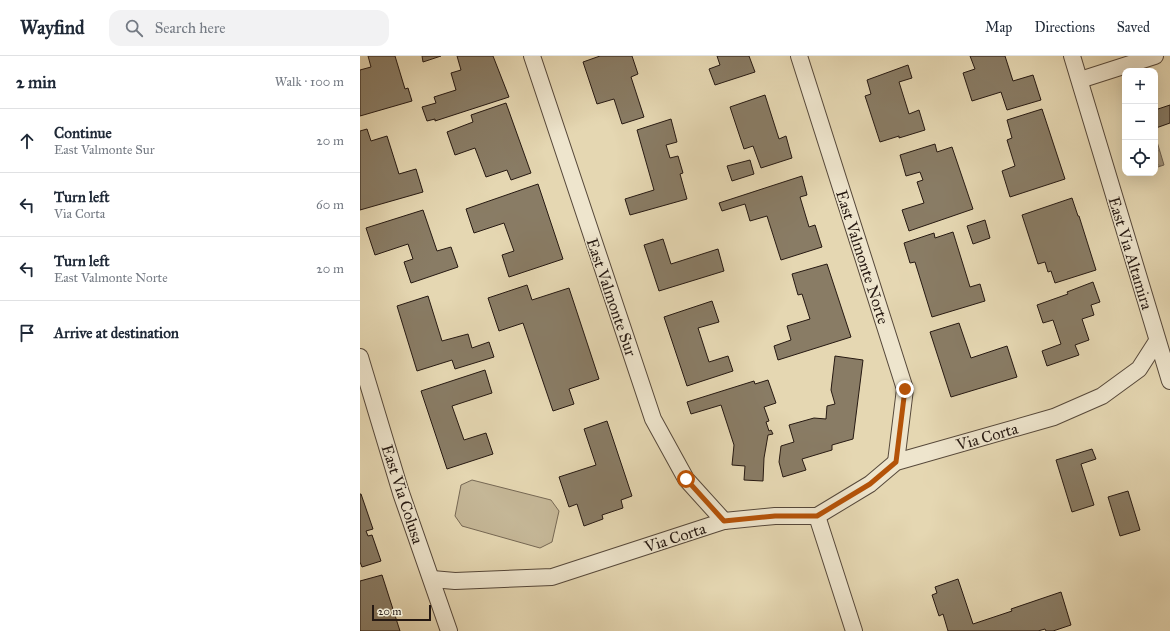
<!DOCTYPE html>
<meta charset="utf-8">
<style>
:root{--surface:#fff;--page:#f2f2f3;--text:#1f2937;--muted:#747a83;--line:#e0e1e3}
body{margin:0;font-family:"IM FELL Great Primer",serif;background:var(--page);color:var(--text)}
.controls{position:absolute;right:12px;top:12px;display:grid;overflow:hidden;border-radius:8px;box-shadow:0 4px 16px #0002}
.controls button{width:36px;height:36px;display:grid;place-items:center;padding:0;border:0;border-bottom:1px solid var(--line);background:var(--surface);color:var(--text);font:20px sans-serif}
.scale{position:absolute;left:12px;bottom:10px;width:59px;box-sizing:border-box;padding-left:4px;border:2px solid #261912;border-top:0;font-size:11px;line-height:14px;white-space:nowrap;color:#261912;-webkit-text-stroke:3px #eee5cd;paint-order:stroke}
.stop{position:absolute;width:12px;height:12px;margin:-9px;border:3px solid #b45309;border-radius:50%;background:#fff}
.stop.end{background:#b45309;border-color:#fff;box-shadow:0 1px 4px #0008}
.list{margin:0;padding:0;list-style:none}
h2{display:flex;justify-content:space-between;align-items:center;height:52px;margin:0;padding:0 16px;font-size:17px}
h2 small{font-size:13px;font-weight:400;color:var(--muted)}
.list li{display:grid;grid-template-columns:26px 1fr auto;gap:12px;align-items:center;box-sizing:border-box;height:64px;padding:0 16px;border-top:1px solid var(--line)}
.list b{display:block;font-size:15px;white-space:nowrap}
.list p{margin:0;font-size:13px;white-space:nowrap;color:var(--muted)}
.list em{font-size:13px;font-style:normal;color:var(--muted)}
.icon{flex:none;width:22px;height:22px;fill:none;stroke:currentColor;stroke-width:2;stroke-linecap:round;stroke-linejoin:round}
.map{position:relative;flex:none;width:810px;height:575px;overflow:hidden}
header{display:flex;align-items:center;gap:24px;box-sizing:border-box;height:56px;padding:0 20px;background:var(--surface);border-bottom:1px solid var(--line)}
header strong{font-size:19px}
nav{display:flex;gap:22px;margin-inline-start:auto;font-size:14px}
.search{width:280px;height:36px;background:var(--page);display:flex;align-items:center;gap:10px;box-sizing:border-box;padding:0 14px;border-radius:12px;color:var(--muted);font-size:15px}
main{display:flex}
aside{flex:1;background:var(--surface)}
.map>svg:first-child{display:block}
.pitch{fill:#c5b797;stroke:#766854}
.water{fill:url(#water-ripples);stroke:#726452}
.building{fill:#897c65;stroke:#261912}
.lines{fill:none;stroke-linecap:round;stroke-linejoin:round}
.minor-casing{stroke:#56483a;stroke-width:18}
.minor{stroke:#eee5cd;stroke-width:16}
.route{stroke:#b45309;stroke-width:5}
.labels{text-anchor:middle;stroke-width:3;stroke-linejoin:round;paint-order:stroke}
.street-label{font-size:16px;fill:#261912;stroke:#eee5cd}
</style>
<header>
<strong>Wayfind</strong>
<div class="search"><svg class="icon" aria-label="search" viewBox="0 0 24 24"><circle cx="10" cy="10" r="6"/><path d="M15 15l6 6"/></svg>Search here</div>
<nav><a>Map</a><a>Directions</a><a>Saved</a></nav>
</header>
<main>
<aside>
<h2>2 min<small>Walk · 100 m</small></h2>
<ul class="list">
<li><svg class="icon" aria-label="ahead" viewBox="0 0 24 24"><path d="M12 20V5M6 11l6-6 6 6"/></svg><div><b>Continue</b><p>East Valmonte Sur</p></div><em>20 m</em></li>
<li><svg class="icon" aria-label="left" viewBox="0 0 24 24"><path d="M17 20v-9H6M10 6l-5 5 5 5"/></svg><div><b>Turn left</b><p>Via Corta</p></div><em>60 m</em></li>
<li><svg class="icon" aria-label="left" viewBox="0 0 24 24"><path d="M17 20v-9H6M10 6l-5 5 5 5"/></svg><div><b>Turn left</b><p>East Valmonte Norte</p></div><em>20 m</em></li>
<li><svg class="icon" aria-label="arrive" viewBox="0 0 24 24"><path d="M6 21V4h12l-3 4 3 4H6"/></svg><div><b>Arrive at destination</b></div></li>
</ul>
</aside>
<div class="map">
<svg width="810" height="575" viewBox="0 0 810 575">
<defs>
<pattern id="water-ripples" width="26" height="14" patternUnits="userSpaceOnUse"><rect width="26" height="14" fill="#a4967c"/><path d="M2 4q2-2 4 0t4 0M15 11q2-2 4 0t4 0" fill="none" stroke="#857a64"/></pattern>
</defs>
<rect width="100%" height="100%" fill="#e5d7b2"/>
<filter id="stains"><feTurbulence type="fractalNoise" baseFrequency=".005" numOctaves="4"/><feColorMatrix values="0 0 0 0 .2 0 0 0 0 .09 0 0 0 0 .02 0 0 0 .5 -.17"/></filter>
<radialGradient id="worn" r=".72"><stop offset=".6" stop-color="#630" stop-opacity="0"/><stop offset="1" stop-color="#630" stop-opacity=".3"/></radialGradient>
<!-- pitch -->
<polygon class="pitch" points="112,424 191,444 199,455 192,486 180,492 102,470 95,460 101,429"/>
<!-- water -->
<polygon class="water" points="795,79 804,109 795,112"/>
<!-- building -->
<g class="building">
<polygon points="8,0 35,0 45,33 48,32 52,45 0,60 0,14 11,11"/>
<polygon points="62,0 81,0 63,6"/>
<polygon points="97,0 133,0 149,41 75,65 75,63 67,65 62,51 76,47 74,41 96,34 91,17 101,14"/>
<polygon points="240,0 272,0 278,18 271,21 284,61 262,68 254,43 237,48 223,6"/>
<polygon points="357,0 389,0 395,16 355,29 349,13 360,9"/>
<polygon points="610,0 645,0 653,25 673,19 681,44 647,54 641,36 612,45 603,17 615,13"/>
<polygon points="548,9 552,22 539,26 549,58 559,54 565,74 539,82 539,80 520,86 505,40 511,38 507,24"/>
<polygon points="405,39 419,83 426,80 432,102 401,112 393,90 384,93 370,51"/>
<polygon points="146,47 171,117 151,124 147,114 126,121 115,92 95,99 87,76 113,66 111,59"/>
<polygon points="810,49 810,67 796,72 795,54"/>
<polygon points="682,53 705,123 650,141 642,115 655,110 647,84 652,82 647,64"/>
<polygon points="311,63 317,86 306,89 310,102 318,100 323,117 320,118 327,143 270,159 265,143 294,134 277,74"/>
<polygon points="7,73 11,85 27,80 39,118 56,113 63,136 0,154 0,75"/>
<polygon points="575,88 577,96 592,91 613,153 549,175 542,154 564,147 557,126 563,124 560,116 546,120 540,99"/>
<polygon points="390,104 394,118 372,125 367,110"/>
<polygon points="442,120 447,139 440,141 449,171 455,169 462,191 421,204 407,160 390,165 385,148 362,155 359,147"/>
<polygon points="178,128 203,203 149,221 142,199 154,195 144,167 114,177 106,153"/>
<polygon points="712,142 718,160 719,160 736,214 695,227 691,215 688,216 685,206 678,208 662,159"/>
<polygon points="63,154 77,195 91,191 98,211 51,227 44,206 53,203 48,188 15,199 6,172"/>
<polygon points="625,164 630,182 613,188 607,170"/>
<polygon points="593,176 610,231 620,228 625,245 572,261 555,206 550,207 544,187 574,177 575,182"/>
<polygon points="303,183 311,208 358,193 364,215 299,235 284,189"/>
<polygon points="467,208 491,281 418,304 414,290 431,284 427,270 450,263 442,238 438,239 432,218"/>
<polygon points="733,226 740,246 731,249 734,259 722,263 729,284 715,289 719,299 687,310 682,295 701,288 693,264 683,267 677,249 708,238 707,236"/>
<polygon points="167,229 172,244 209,232 239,323 209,333 214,348 193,355 163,267 139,275 128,242"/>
<polygon points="68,240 82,285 108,278 112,292 129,286 134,301 95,313 92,304 57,315 37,250"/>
<polygon points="352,245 359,266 338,272 349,306 368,300 373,315 327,330 304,261"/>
<polygon points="599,267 611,302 647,290 657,321 591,341 570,276"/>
<polygon points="475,300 503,304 493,383 472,389 472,394 442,403 446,414 423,421 419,406 421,390 434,386 429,369 454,362 466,363 467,350 475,348 471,334"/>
<polygon points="125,314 132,337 92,350 104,384 126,377 133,398 87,413 61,335"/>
<polygon points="408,324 416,347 404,351 409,365 406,366 409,375 411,374 413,378 408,379 404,402 403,425 384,424 385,410 372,409 374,389 361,349 331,358 327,346 394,325 395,328"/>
<polygon points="247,365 272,440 261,444 263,452 242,459 243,463 224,470 217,448 209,451 199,421 236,409 224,373"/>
<polygon points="732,393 736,403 721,408 734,449 712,456 696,404"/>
<polygon points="768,435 780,474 760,480 748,441"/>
<polygon points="0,438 1,438 13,473 6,475 8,480 12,479 21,505 2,511 0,506"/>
<polygon points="22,519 40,575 0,575 0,525"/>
<polygon points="598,523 613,568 652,555 651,553 701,536 711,569 693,575 686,575 685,573 678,575 588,575 583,558 579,560 572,539 577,537 575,531"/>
</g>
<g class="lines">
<defs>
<g id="minor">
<polyline points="172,0 293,363 326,423 364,465"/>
<polyline points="439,0 545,333 536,406"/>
<polyline points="712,0 810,325"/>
<polyline points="720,24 795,0"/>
<polyline points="0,301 41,437 89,575"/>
<polyline points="457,460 494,575"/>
<polyline points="72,523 95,525 192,521 364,465 415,460 457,460 510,428 536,406 694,361 742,340 779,313 797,285"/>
</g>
</defs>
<!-- minor casing -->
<use href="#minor" class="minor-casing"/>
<!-- minor -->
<use href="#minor" class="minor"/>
</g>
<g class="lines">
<!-- route -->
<polyline class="route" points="326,423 364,465 415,460 457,460 510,428 536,406 545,333"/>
</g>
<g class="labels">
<!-- street labels -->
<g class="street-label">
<text transform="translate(771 197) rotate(73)" y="6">East Via Altamira</text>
<text transform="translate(503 201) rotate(72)" y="6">East Valmonte Norte</text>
<text transform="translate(252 241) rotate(71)" y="6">East Valmonte Sur</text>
<text transform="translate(627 380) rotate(-16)" y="6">Via Corta</text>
<text transform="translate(43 438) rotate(72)" y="6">East Via Colusa</text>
<text transform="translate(315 481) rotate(-18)" y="6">Via Corta</text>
</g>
</g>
<rect width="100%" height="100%" filter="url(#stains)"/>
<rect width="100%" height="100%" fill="url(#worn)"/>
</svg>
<div class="controls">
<button>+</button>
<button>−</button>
<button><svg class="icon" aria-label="locate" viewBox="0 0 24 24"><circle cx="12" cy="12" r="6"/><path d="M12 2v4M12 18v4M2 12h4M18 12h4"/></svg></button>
</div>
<div class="scale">20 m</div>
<div class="stop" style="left:326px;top:423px"></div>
<div class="stop end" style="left:545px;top:333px"></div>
</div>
</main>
